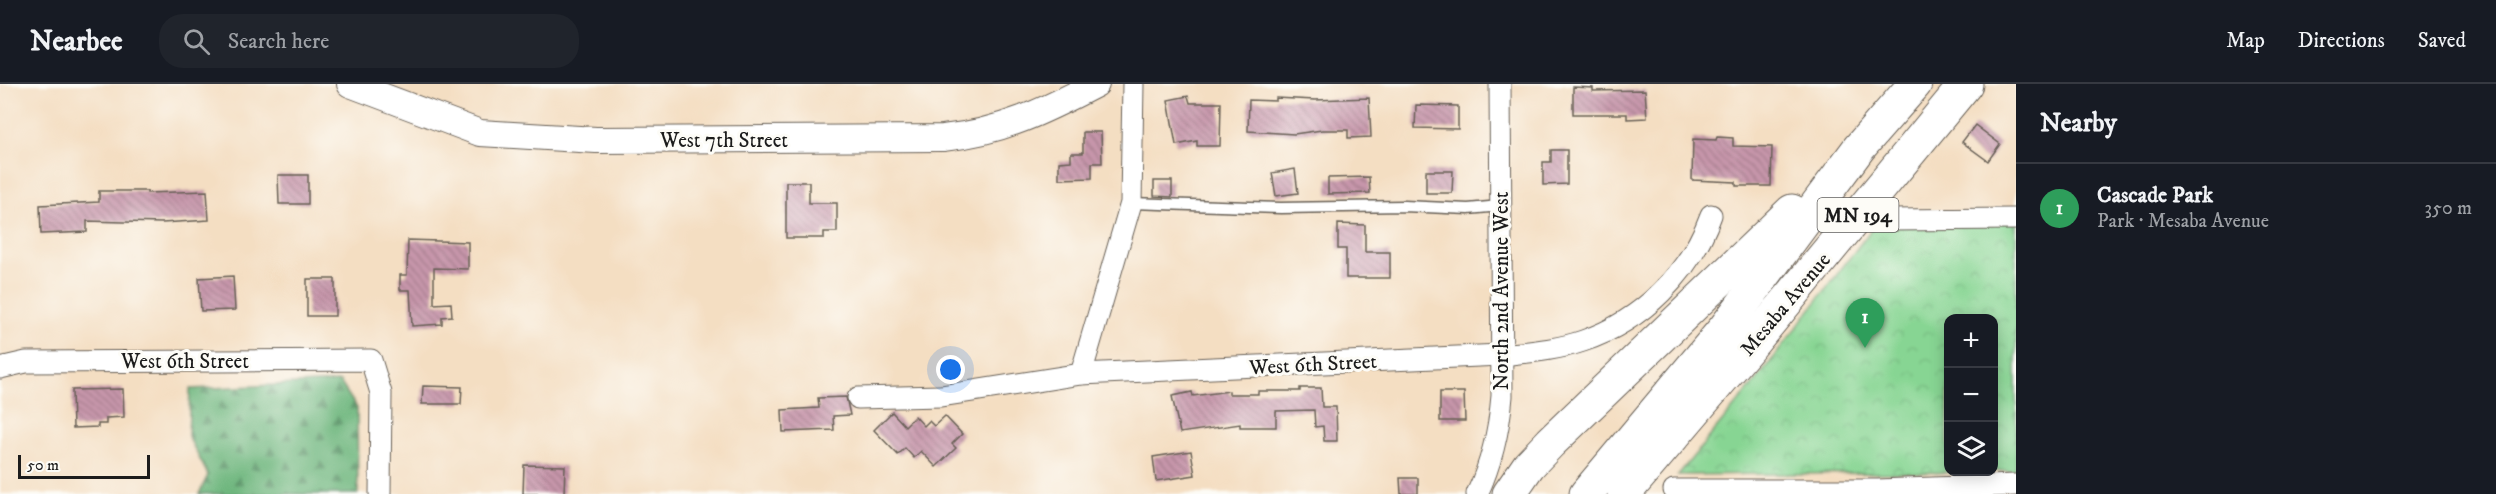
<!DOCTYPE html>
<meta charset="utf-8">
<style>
:root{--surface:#171b24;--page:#20242c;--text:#f1f3f6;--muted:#9ea1a6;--line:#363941;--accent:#db2777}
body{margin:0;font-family:"IM FELL DW Pica",serif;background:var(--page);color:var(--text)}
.controls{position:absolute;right:18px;bottom:18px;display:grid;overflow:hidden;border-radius:12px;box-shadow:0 3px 15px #0003}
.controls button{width:54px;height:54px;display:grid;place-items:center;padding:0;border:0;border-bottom:2px solid var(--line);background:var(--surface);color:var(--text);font:30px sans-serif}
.scale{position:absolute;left:18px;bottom:15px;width:132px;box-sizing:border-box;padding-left:6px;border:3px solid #1c1c1c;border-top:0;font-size:16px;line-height:21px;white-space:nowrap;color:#1c1c1c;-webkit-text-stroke:4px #fdfcf7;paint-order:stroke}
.you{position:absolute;left:951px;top:286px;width:21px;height:21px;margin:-15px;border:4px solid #fff;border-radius:50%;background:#1a73e8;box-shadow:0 0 0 9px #1a73e833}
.badge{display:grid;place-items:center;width:39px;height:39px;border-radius:50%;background:var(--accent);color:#fff;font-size:20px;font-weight:700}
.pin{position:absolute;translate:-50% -50px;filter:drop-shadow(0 2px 3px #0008)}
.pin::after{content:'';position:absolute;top:32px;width:21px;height:18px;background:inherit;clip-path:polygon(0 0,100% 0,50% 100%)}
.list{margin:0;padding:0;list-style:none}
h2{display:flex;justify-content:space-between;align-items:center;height:78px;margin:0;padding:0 24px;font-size:26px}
h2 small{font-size:20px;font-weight:400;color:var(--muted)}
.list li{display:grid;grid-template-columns:39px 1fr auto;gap:18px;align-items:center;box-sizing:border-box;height:90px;padding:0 24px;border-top:2px solid var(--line)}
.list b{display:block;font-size:22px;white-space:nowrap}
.list p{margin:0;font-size:20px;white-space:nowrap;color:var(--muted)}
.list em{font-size:20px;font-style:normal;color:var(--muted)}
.icon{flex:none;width:33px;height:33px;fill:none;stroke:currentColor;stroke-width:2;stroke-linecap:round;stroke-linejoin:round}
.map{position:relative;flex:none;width:2016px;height:410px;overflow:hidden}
header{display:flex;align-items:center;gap:36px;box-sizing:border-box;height:84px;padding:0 30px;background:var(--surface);border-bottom:2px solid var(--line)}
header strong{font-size:28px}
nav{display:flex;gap:33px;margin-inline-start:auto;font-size:21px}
.search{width:420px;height:54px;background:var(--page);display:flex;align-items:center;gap:15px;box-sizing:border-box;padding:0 21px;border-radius:24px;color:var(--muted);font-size:22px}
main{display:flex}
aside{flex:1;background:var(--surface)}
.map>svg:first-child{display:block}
.forest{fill:url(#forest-firs);stroke:#44694c;stroke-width:1.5}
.park{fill:url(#park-crowns);stroke:#527858;stroke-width:1.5}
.building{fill:url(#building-back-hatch)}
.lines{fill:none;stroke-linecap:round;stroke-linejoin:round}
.service-casing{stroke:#686056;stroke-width:13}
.minor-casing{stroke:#686056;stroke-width:23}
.tertiary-casing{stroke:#686056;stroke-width:28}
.trunk-casing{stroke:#686056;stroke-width:35}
.service{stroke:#fff;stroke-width:10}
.minor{stroke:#fff;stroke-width:21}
.tertiary{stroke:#fff;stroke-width:26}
.trunk{stroke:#fff;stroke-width:33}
.labels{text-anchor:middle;stroke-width:6;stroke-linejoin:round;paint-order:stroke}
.shield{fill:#fdfcf7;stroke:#605f5e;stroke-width:1.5}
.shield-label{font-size:20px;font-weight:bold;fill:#1c1c1c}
.street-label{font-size:21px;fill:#1c1c1c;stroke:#fdfcf7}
</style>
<header>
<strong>Nearbee</strong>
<div class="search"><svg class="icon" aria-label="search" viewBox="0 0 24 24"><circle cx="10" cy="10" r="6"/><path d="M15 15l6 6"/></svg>Search here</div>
<nav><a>Map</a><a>Directions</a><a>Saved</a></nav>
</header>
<main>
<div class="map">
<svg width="2016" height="410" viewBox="0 0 2016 410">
<defs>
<pattern id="forest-firs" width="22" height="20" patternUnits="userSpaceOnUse" patternTransform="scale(1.5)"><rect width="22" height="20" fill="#6db67d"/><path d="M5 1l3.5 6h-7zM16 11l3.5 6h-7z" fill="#599366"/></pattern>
<pattern id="park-crowns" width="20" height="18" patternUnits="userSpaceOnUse" patternTransform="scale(1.5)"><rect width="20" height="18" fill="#87d593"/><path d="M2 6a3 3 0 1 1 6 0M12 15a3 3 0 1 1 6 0" fill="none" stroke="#74b67e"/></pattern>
<pattern id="building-back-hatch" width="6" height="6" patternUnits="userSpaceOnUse" patternTransform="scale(1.5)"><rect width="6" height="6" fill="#c796ab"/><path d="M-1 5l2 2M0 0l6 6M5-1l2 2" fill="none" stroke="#a17a8a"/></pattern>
</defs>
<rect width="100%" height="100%" fill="#fdfcf7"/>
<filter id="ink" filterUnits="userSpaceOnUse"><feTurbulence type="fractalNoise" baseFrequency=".0167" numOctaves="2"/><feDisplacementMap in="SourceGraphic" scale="12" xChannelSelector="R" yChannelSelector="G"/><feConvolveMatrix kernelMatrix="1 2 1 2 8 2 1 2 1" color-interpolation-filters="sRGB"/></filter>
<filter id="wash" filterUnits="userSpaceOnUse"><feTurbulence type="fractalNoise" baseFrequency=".008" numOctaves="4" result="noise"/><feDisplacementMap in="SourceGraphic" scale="24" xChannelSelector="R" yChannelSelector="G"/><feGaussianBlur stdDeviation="1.35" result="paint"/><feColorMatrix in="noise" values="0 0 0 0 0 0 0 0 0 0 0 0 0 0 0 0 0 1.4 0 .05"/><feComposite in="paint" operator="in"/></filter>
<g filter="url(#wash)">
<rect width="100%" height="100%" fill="#f4dec2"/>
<!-- forest -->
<polygon class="forest" points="340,298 357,324 358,410 199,410 208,391 188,352 190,305"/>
<!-- park -->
<polygon class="park" points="1880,134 2016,138 2016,387 1994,387 1994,234 1948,234 1948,388 1987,388 1678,391 1759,293"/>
<g id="blocks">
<!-- building -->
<g class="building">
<polygon points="1573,3 1593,4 1593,7 1645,6 1647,34 1627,35 1627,30 1573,30"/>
<polygon points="1188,12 1190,19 1221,19 1220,62 1197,62 1197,57 1176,61 1168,16"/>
<polygon points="1276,14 1315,16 1369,14 1371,53 1348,54 1348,46 1322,46 1294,50 1248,47 1249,16 1276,17"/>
<polygon points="1416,21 1458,22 1458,45 1415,44"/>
<polygon points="1975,41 2000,60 1988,77 1962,58"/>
<polygon points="1083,48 1101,48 1102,79 1092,79 1092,94 1059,95 1059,78 1071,77 1071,69 1083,69"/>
<polygon points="1717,53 1733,54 1733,62 1772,63 1771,102 1736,102 1736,98 1692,96 1693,55 1716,56"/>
<polygon points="1551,66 1567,66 1567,100 1543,101 1543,78 1551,78"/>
<polygon points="1295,85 1298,109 1276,112 1272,89"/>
<polygon points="1426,87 1453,87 1452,109 1426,109"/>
<polygon points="278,91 308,91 308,120 279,120"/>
<polygon points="1369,93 1370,109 1328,110 1328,94"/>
<polygon points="1154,97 1172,97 1172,113 1154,112"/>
<polygon points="786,98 809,98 809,119 837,119 837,148 824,148 824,154 786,154"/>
<polygon points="99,107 147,107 147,109 207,107 209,136 162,139 87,137 87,148 41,150 40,121 99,118"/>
<polygon points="1338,140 1365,141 1365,168 1390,168 1390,194 1346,194 1346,165 1338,165"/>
<polygon points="408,156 468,158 468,185 434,184 434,220 451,219 452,232 442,233 442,240 412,242 410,206 400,206 400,191 407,191"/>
<polygon points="233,192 235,226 201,227 199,194"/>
<rect x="307" y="195" width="28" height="37"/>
<polygon points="423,302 462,303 461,320 422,320"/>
<polygon points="1300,304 1321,304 1322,323 1336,323 1337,357 1324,357 1323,342 1315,343 1314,326 1276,327 1276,343 1240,343 1240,340 1180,349 1172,312 1192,308 1193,312 1229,307 1229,310 1258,310 1258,307 1300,307"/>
<polygon points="123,305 124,333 106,334 106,340 98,340 98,343 73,344 72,306"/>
<polygon points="1440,308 1464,308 1465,337 1440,337"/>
<polygon points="846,313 850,331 833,332 834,346 783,348 782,326 819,324 818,314"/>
<polygon points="892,328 905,342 915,332 924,342 929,337 934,342 945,332 962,350 952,360 956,364 936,383 921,367 914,374 905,364 898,371 874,346"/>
<polygon points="1191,367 1195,391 1156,397 1153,373"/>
<polygon points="524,381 565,382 564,410 523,410"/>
<polygon points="1400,394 1418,394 1418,410 1401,410"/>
</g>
</g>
</g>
<g filter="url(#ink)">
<use href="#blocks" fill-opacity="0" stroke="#686056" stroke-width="1.5"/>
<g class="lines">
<defs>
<polyline id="service" points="1131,119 1281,124 1404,122 1468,125 1500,122"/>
<g id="minor">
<polyline points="1890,136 2016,135"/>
<polyline points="0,284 26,278 371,276 381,309 380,410"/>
<polyline points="1081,290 1131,119 1133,0"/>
<path d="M858 314 941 312 1081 290 1501 271C1528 268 1557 266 1583 257 1642 237 1690 189 1711 131"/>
<polyline points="1674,406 1878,406 2016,401"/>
<path d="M1477 410C1492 378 1499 347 1502 312L1500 0"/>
</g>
<path id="tertiary" d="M350 0 480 49 596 56 943 54C1002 48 1044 27 1096 0"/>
<g id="trunk">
<polyline points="1509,410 1529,381 1551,358 1792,127"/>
<polyline points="1586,410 1725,244 1859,64 1915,0"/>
<polyline points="1624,410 1750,262 1966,0"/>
</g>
</defs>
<!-- service casing -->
<use href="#service" class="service-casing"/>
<!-- minor casing -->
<use href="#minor" class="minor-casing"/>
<!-- tertiary casing -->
<use href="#tertiary" class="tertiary-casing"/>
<!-- trunk casing -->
<use href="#trunk" class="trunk-casing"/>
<!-- service -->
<use href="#service" class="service"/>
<!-- minor -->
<use href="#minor" class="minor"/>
<!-- tertiary -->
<use href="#tertiary" class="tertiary"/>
<!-- trunk -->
<use href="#trunk" class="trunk"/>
</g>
</g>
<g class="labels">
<!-- shield labels -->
<rect class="shield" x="1817.5" y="114" width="81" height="34" rx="4.5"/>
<g class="shield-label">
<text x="1858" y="138">MN 194</text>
</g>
<!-- street labels -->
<g class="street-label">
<text x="724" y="63">West 7th Street</text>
<text transform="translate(1501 207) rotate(-90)" y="7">North 2nd Avenue West</text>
<text transform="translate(1785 220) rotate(-50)" y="7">Mesaba Avenue</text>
<text x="185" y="284">West 6th Street</text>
<text transform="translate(1313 280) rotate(-3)" y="7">West 6th Street</text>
</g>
</g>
</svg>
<div class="controls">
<button>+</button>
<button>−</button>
<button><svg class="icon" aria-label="layers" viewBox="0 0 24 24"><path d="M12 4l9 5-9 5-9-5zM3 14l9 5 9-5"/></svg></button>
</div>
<div class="scale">50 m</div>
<div class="you"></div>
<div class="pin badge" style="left:1865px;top:264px;background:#2e9e5b">1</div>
</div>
<aside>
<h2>Nearby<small></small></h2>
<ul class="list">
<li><span class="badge" style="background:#2e9e5b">1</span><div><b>Cascade Park</b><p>Park · Mesaba Avenue</p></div><em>350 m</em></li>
</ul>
</aside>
</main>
